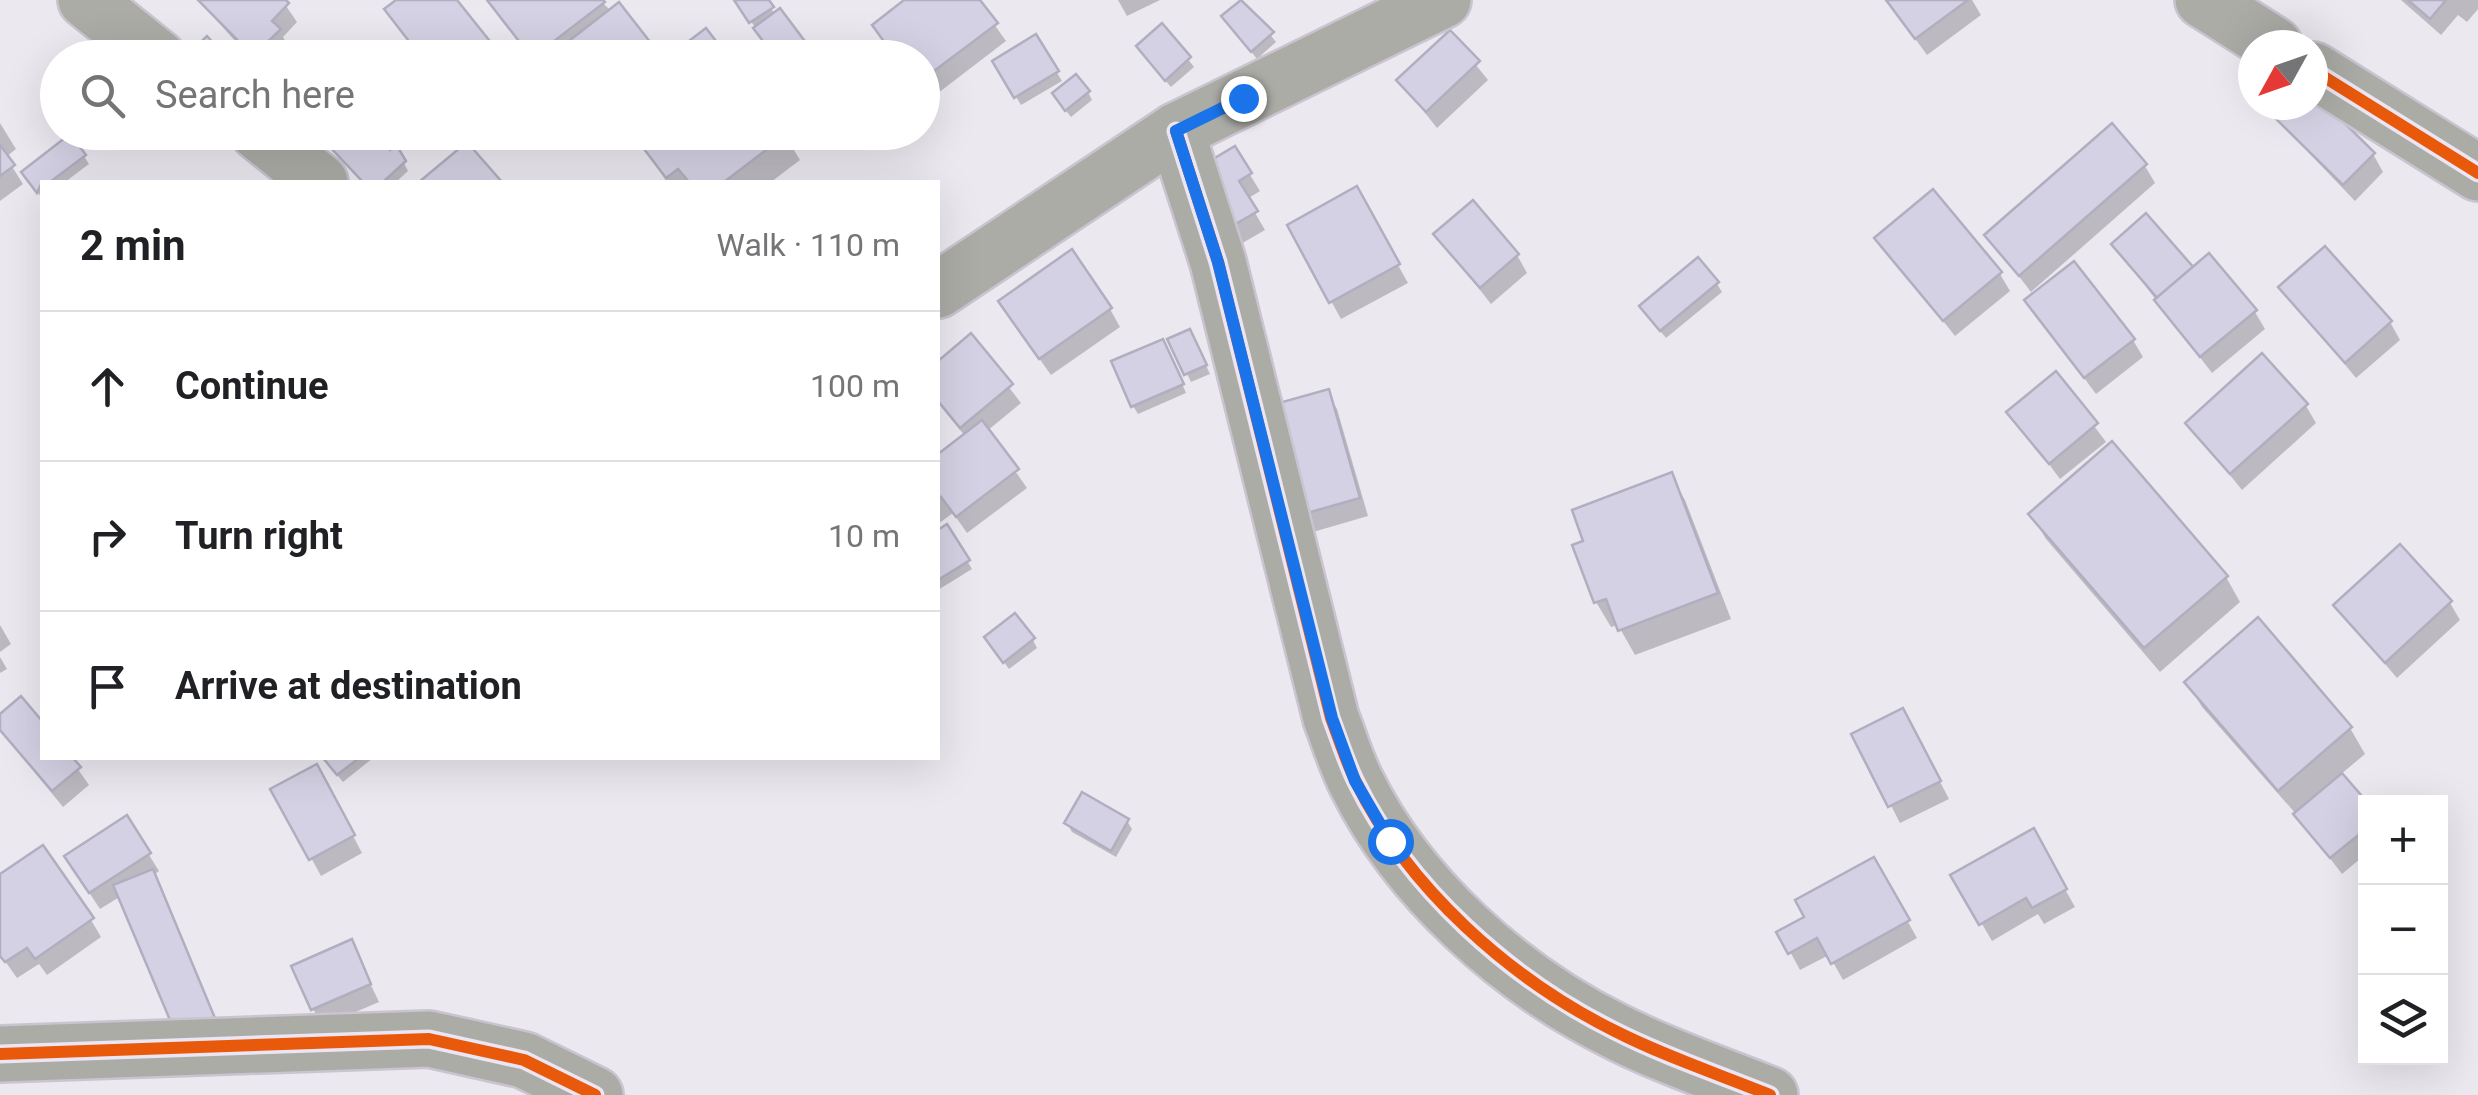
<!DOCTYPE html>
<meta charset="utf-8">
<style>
:root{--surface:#fff;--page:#f2f2f2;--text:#202124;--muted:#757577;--line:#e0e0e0}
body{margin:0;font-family:Roboto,sans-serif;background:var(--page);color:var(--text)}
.controls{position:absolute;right:30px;bottom:30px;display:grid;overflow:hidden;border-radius:0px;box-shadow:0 10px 40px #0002}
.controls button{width:90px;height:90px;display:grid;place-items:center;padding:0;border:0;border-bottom:2px solid var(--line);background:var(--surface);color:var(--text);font:50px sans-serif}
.compass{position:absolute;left:2238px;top:30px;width:90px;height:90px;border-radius:50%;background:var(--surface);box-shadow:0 10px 40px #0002;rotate:230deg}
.stop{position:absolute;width:30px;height:30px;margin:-22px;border:8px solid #1a73e8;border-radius:50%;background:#fff}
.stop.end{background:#1a73e8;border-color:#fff;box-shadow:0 2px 10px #0008}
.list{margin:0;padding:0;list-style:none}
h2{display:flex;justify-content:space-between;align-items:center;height:130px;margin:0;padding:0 40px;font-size:42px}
h2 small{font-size:32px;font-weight:400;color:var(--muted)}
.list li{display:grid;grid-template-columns:65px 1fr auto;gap:30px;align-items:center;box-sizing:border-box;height:150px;padding:0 40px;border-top:2px solid var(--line)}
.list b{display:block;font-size:38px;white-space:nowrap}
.list em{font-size:32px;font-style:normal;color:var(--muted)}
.icon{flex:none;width:55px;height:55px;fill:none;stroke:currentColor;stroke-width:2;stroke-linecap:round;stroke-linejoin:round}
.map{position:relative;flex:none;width:2478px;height:1095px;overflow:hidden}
.search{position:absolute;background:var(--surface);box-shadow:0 10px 40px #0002;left:40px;top:40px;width:900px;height:110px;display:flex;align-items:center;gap:25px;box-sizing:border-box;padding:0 35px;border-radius:55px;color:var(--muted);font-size:38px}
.panel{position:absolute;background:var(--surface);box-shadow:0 10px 40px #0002;left:40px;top:180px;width:900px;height:580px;border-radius:0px}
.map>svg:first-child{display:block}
.shadow{fill:#0003}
.building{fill:#d4d1e4;stroke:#b1aec0;stroke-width:2.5}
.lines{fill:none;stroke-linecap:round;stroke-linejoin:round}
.minor-casing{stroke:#c9c4cf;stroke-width:60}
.minor{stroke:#abaca6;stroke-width:55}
.cycleway-casing{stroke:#ece5f4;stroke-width:19}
.cycleway{stroke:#e8590c;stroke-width:12}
.route{stroke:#1a73e8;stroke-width:12}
</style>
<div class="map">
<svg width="2478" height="1095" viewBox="0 0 2478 1095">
<rect width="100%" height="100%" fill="#ece8f0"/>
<!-- shadow -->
<g class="shadow">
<polygon points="199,0 282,0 297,22 283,37 289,48 279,58 250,58"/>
<polygon points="400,0 454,0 499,58 421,58 387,10"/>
<polygon points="486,0 600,0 658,58 531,58"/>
<polygon points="737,0 766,0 775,15 756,29"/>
<polygon points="908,0 977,0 1006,41 929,100 922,92 922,58 896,58 875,26"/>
<polygon points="1118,0 1160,0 1127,16"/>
<polygon points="1887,0 1972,0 1981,15 1927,55"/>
<polygon points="2401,0 2478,0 2478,9 2467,22 2458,15 2441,35"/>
<polygon points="1243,1 1276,42 1257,59 1224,17"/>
<polygon points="1162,26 1194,67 1171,87 1143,55"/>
<polygon points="1450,33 1488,80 1437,128 1399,80"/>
<polygon points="1035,37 1062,81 1021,105 995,62"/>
<polygon points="1088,92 1092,100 1071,117 1059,102"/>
<polygon points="2263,105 2313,105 2373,154 2383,172 2355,201"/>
<polygon points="0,123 16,149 6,157 23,184 0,201"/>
<polygon points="783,132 800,160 771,182 667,182 638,138"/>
<polygon points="332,146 390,154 396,148 408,171 396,182 362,182"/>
<polygon points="1234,149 1260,191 1247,199 1265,230 1239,245 1196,172"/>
<polygon points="84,156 89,164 65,182 42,182 42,198 29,181"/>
<polygon points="2145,166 2155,183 2031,292 1988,236"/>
<polygon points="1356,190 1408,283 1341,319 1290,226"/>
<polygon points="1437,235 1517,255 1527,273 1491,304"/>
<polygon points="1877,238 2000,274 2010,291 1955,336"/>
<polygon points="2114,245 2193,270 2255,312 2265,329 2212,373"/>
<polygon points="1717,284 1722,292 1666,338 1647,315"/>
<polygon points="2281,287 2390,322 2400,340 2356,378"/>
<polygon points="2027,301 2133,340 2143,357 2096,394"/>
<polygon points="1110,309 1120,327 1051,375 1011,319"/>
<polygon points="970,337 1021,403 987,431 1027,488 967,533 953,513 938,524 938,457 965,436 938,403 938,364"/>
<polygon points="1171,340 1194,340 1210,374 1191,382"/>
<polygon points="1167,350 1186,393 1138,414 1133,406"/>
<polygon points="2056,375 2106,442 2060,479 2010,412"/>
<polygon points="1327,392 1337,409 1368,516 1313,532 1271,407"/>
<polygon points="2306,406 2316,423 2242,490 2188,423"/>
<polygon points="1670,475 1685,500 1731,619 1635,655 1618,625 1611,627 1596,602 1586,542"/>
<polygon points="2031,514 2226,577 2240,602 2160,672 2046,539"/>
<polygon points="947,527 972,569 938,590 938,533"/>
<polygon points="2450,603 2460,620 2397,678 2336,606"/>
<polygon points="2258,621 2350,728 2365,754 2340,775 2366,805 2366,854 2342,874 2296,814 2202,707 2187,682"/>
<polygon points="0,625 11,644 0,652"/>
<polygon points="1033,640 1037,648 1009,669 992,646"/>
<polygon points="0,657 7,669 0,673"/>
<polygon points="21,699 42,725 42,758 70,758 89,785 63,807 0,730 0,717"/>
<polygon points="1912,728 1949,799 1900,823 1855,735"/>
<polygon points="323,758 373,758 343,782"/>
<polygon points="326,784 362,853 321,876 274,790"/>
<polygon points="126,818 159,871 154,875 225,1041 121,896 100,909 77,874"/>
<polygon points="1127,821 1132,829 1116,857 1072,832 1067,823"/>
<polygon points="2033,832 2075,907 2044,924 2038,914 1992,941 1954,876"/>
<polygon points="1873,860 1917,938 1843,980 1829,955 1800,970 1780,933 1807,917"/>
<polygon points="0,877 91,920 101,937 47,975 39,964 17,978 0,954"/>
<polygon points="351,943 379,1002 323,1026 313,1009"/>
</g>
<!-- building -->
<g class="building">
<polygon points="198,0 286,0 289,3 272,21 281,29 253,56"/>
<polygon points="396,0 457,0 501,55 422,58 384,9"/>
<polygon points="487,0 603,0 605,2 532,58"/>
<polygon points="734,0 769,0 774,7 749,23"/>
<polygon points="904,0 980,0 998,23 922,80 922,58 896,58 872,25"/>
<polygon points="1241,0 1274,32 1251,52 1221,16"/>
<polygon points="1886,0 1968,0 1915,39"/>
<polygon points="2408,0 2446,0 2430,19"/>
<polygon points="619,2 654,47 640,58 547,58"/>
<polygon points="780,8 816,56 814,58 776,58 753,28"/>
<polygon points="1162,23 1191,57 1165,81 1136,46"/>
<polygon points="706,28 729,58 668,58 668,57"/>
<polygon points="1450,30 1480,61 1426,112 1396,80"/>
<polygon points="1036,34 1059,71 1014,98 992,61"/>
<polygon points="207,36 227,58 184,58"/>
<polygon points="1076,74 1090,91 1065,111 1052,93"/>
<polygon points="2313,92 2375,153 2343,185 2262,105 2313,105"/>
<polygon points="2112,123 2147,164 2019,276 1984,235"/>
<polygon points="343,132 373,132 390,150 396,144 406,161 383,182 363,182 329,146"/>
<polygon points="642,132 786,132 787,134 724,182 689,182 678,169 666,178 635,137"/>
<polygon points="70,134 86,155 50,182 42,182 37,193 21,172"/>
<polygon points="467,142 502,182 419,182"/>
<polygon points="0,145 15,165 0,176"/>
<polygon points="1235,146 1252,173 1239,181 1258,211 1227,229 1193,171"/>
<polygon points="1357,186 1400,264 1329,303 1287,225"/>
<polygon points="1933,189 2002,272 1943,321 1874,238"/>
<polygon points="1473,200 1519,254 1480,288 1433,234"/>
<polygon points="2146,213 2195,269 2159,300 2111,244"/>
<polygon points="2325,246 2392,321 2345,363 2278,287"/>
<polygon points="1072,249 1112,308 1039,359 998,301"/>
<polygon points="2209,253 2257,310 2200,357 2154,300"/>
<polygon points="1698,257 1719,282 1660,331 1639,306"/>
<polygon points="2074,261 2135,339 2084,378 2024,300"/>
<polygon points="1190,329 1207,365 1184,375 1167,339"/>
<polygon points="971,333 1013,384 960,428 938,401 938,361"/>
<polygon points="1163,339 1184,384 1131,407 1111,361"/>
<polygon points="2262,353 2308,404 2230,474 2185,423"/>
<polygon points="2056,371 2098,423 2049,464 2006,412"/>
<polygon points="1329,389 1360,498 1300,515 1268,406"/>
<polygon points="982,420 1019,469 956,517 941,497 938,500 938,454"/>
<polygon points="2112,441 2228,576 2144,648 2028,514"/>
<polygon points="1672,472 1718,593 1618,631 1606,599 1594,603 1572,545 1583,541 1572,510"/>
<polygon points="947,524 970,560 938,580 938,530"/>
<polygon points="2400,544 2452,601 2385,663 2333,605"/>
<polygon points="1015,613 1035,638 1003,663 984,637"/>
<polygon points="2258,617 2352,727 2278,791 2184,682"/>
<polygon points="21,696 42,721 42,758 73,758 81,767 52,791 0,730 0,714"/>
<polygon points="1903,708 1941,781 1888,807 1851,734"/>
<polygon points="323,758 359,758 337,775"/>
<polygon points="317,764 355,835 309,860 270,789"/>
<polygon points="2342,773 2367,802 2366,829 2330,858 2293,814"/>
<polygon points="1082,792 1129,819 1111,851 1064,823"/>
<polygon points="127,815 151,853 89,893 64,856"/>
<polygon points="2034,828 2067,889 2032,908 2026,898 1979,925 1950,875"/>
<polygon points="43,845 94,918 35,959 27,948 5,962 0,956 0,874"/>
<polygon points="1874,857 1910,920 1831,964 1817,938 1788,954 1776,932 1804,917 1795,900"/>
<polygon points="153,869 217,1023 178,1039 113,885"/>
<polygon points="352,939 371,984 311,1010 291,966"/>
</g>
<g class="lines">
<defs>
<g id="minor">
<polyline points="86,0 158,58"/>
<polyline points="2203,0 2274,45"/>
<polyline points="2313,70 2478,173"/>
<path d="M1176 131 1218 262 1331 718C1339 739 1346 762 1356 782 1408 888 1510 979 1615 1031 1664 1056 1718 1074 1770 1095"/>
<polyline points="258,132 320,182"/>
<polyline points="938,290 1176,131 1443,0"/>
<polyline points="0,1054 429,1039 524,1060 595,1095"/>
</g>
</defs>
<!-- minor casing -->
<use href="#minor" class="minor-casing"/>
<!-- minor -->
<use href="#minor" class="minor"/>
<defs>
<g id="cycleway">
<polyline points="2313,70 2478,173"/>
<path d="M1176 131 1218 262 1331 718C1339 739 1346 762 1356 782 1408 888 1510 979 1615 1031 1664 1056 1718 1074 1770 1095"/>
<polyline points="0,1054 429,1039 524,1060 595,1095"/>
</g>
</defs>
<!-- cycleway casing -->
<use href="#cycleway" class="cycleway-casing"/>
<!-- cycleway -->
<use href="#cycleway" class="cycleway"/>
</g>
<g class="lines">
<!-- route -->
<polyline class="route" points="1243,98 1176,131 1218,262 1332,718 1355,781 1390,841"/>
</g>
</svg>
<div class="controls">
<button>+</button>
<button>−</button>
<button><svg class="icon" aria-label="layers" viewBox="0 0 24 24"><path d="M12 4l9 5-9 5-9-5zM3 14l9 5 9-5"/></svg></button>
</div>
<svg class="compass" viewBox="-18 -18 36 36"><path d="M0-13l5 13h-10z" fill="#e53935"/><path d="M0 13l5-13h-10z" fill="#757577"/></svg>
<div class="stop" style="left:1390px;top:841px"></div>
<div class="stop end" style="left:1243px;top:98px"></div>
<div class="search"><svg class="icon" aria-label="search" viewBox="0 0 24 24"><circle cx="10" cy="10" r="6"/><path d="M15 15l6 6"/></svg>Search here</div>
<section class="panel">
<h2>2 min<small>Walk · 110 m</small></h2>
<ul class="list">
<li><svg class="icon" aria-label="ahead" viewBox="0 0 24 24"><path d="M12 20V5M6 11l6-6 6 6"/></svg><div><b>Continue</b></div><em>100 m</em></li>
<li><svg class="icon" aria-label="right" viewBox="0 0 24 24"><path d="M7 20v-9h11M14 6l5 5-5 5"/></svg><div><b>Turn right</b></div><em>10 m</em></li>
<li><svg class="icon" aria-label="arrive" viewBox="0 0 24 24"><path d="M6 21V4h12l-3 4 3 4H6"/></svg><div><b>Arrive at destination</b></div></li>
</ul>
</section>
</div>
